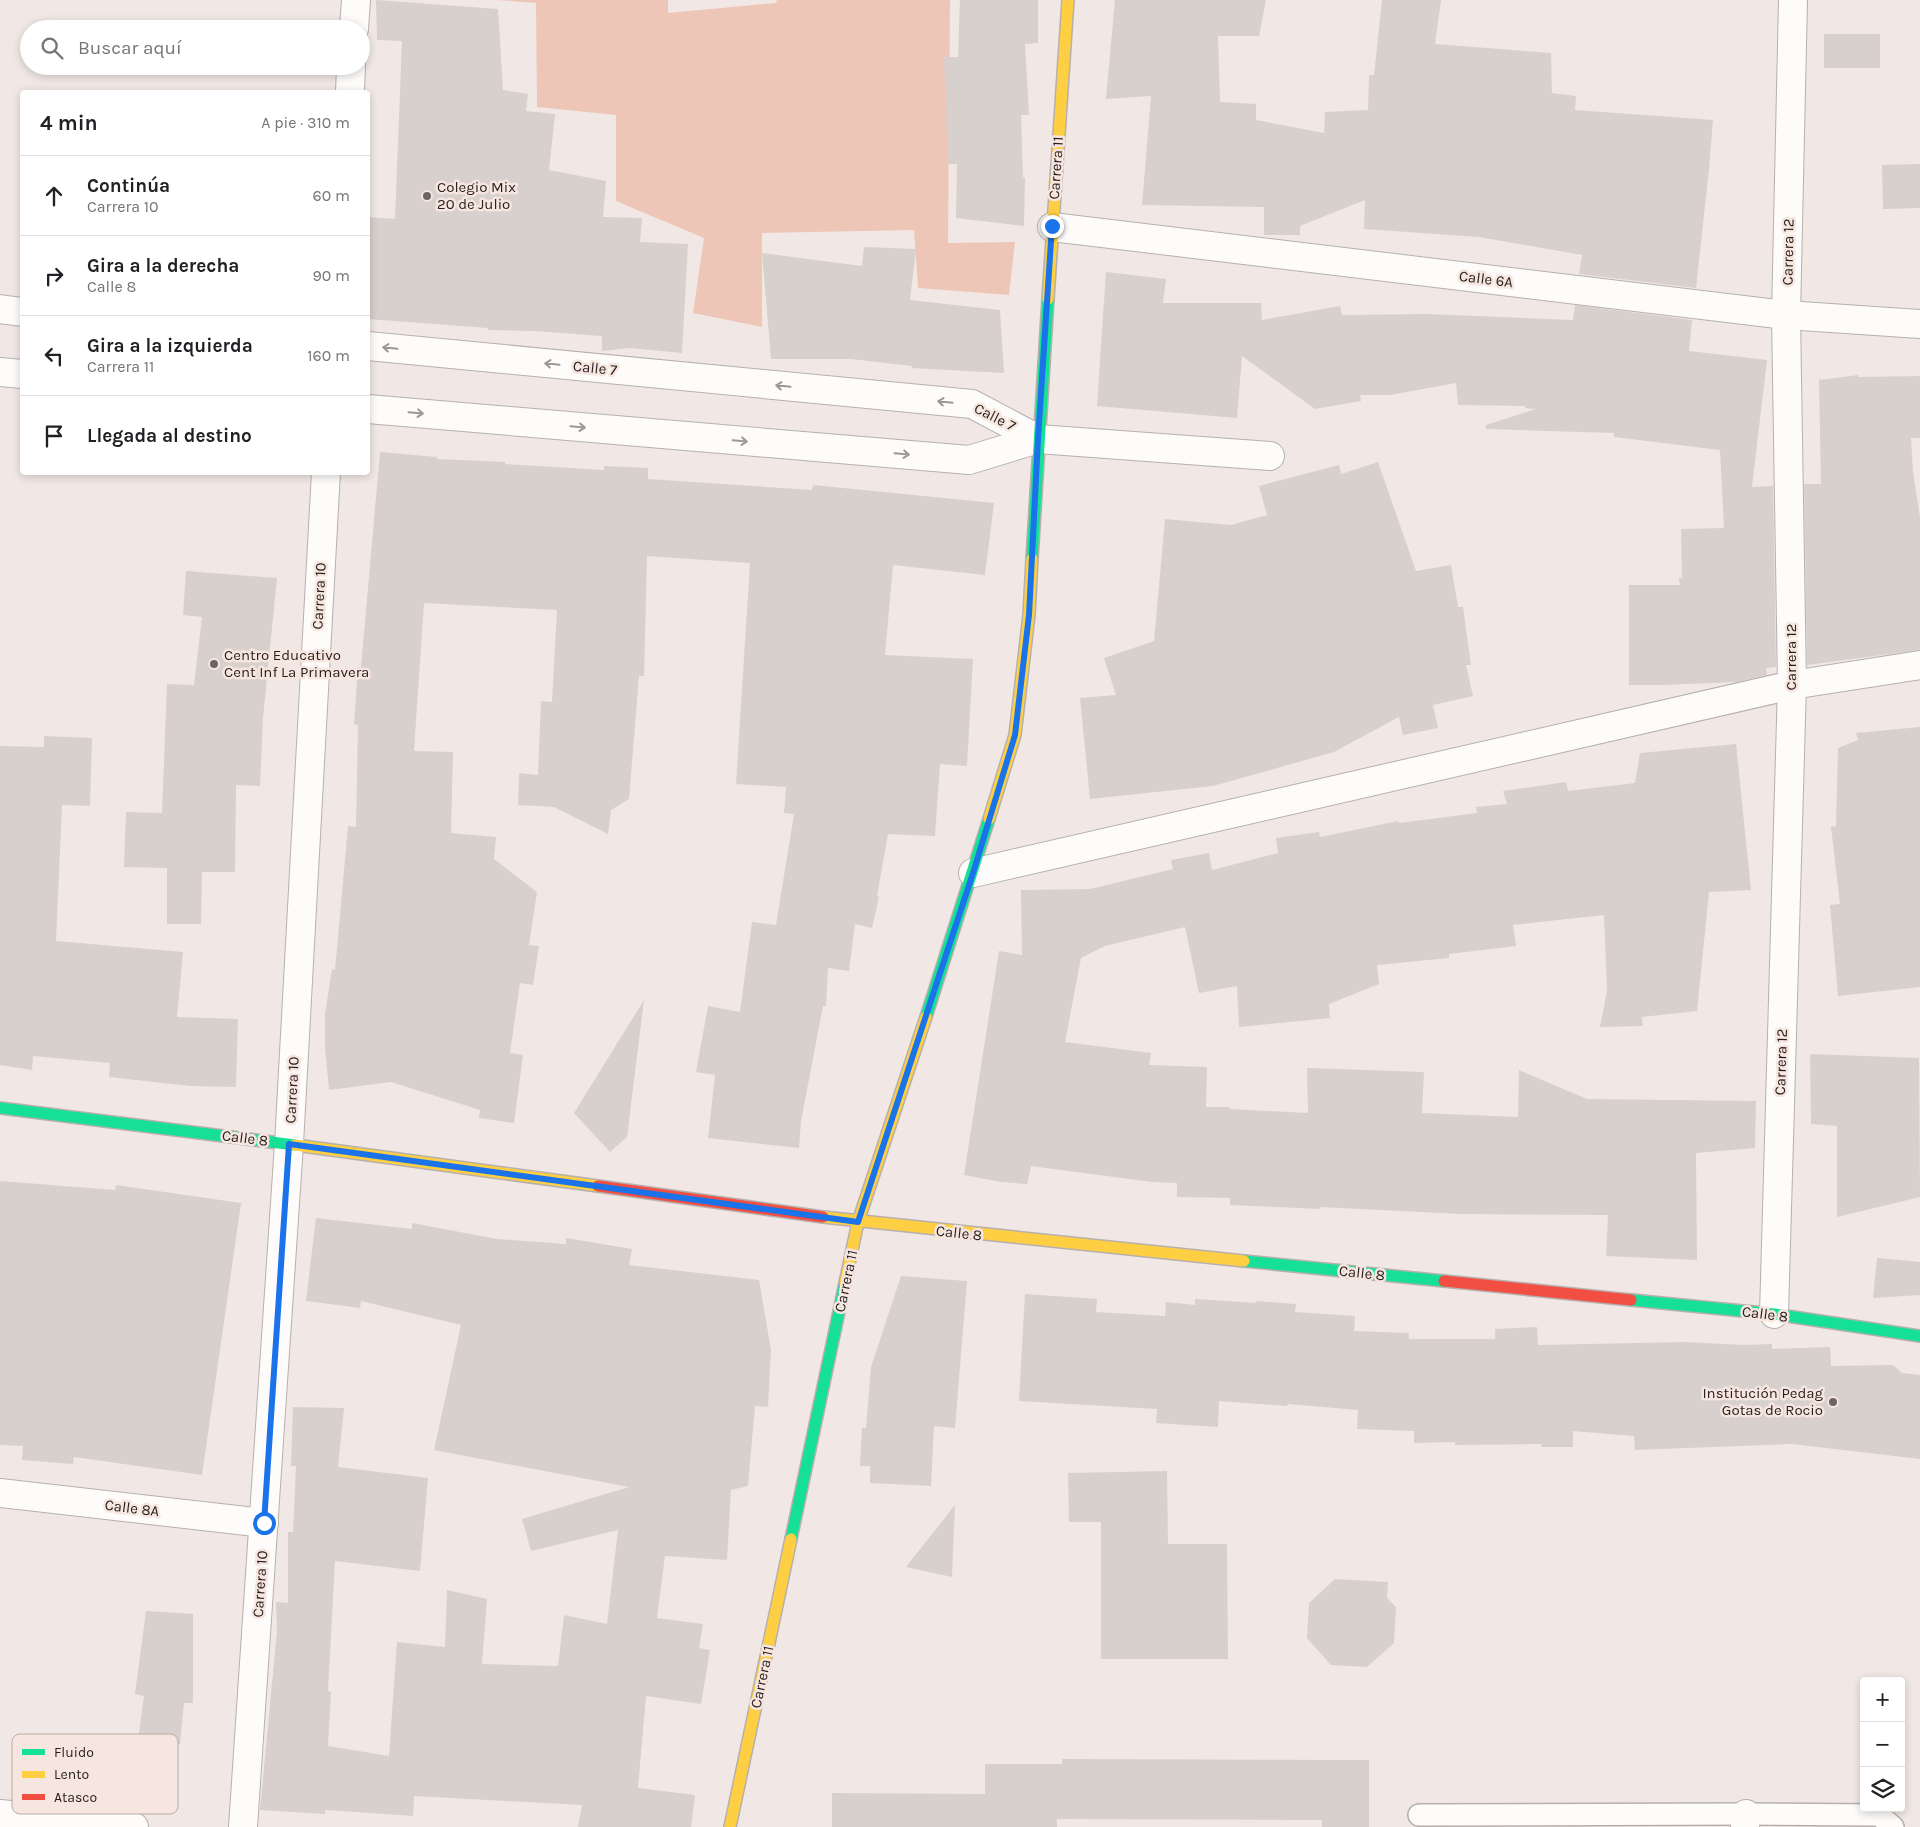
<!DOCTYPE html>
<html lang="es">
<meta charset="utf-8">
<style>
:root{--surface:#fff;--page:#f6f6f6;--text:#202124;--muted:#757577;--line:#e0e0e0}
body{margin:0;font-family:Karla,sans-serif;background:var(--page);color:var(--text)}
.controls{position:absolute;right:15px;bottom:15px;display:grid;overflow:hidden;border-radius:5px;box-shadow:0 2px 8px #0003}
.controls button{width:45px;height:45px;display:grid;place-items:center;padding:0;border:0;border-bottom:1px solid var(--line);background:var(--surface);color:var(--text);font:25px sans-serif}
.stop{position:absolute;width:15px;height:15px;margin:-11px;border:4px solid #1a73e8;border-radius:50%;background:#fff}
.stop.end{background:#1a73e8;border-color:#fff;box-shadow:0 1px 5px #0008}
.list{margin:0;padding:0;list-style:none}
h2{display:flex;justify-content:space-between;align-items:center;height:65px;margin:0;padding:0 20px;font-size:21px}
h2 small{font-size:16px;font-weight:400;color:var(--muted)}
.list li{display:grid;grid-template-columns:32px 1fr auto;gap:15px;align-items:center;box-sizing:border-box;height:80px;padding:0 20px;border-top:1px solid var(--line)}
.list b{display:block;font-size:19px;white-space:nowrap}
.list p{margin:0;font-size:16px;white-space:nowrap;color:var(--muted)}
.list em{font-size:16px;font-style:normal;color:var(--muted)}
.icon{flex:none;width:28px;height:28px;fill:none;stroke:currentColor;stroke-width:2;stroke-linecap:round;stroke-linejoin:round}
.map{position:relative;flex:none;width:1920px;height:1827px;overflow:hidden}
.search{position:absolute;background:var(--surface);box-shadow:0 2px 8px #0003;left:20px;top:20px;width:350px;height:55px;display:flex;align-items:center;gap:12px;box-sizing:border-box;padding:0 18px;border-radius:28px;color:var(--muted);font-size:19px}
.panel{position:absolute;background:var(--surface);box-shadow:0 2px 8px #0003;left:20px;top:90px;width:350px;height:385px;border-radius:5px}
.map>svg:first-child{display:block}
.green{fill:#eec6b8}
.building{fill:#d7d0cd}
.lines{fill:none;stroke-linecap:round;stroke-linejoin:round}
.lane-casing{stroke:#b7b0ad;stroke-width:24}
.street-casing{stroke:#b7b0ad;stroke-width:30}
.fast-casing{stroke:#b7b0ad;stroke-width:14}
.slow-casing{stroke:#b7b0ad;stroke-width:14}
.jam-casing{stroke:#b7b0ad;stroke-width:14}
.lane{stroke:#fdfcfb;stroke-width:21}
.street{stroke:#fdfcfb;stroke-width:28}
.fast{stroke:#16e098;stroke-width:11}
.slow{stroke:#ffcf43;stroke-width:11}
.jam{stroke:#f24e42;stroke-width:11}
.oneway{stroke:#9b9897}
.route{stroke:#1a73e8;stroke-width:6}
.poi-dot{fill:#6c6562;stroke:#f7e6df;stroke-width:2}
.labels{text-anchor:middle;stroke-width:5;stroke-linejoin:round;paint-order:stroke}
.street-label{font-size:15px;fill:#241e1c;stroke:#f7e6df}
.poi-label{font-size:15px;fill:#241e1c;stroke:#f7e6df;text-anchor:start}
.key{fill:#f7e6df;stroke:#b8aaa4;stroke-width:1}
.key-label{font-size:14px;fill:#241e1c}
</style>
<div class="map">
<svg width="1920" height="1827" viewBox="0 0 1920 1827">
<rect width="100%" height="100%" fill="#f1e8e5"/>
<!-- green -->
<polygon class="green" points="498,0 668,0 668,13 776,3 777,0 950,0 948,243 1015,242 1009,295 918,288 914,230 762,233 762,327 693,313 704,238 616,201 616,115 537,107 536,3"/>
<!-- building -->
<g class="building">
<polygon points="376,0 498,9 503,90 528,94 526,111 555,114 549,170 606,181 603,217 642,218 640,242 688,244 682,353 629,348 602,351 602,336 534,331 488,330 488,328 368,319 368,217 395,219 402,41 377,40"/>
<polygon points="960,0 1038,0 1038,43 1025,44 1029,115 1021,115 1023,177 1025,178 1024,226 956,218 957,164 948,164 944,57 958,57"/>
<polygon points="1115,0 1266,0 1259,36 1218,36 1220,102 1256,104 1256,120 1324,133 1325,112 1368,110 1369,75 1374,75 1382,0 1441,0 1435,44 1551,53 1552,93 1576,96 1575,110 1713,120 1709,169 1696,288 1579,274 1582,255 1479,237 1364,229 1365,200 1300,226 1300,235 1264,235 1264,207 1142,205 1151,96 1106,99"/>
<rect x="1824" y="34" width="56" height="34"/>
<polygon points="1920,164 1920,208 1883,209 1882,165"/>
<polygon points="864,247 916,249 910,300 1000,310 1004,373 912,368 912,366 851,359 771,359 762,253 862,266"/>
<polygon points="1106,272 1166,279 1163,303 1261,303 1262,320 1340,306 1342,315 1426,314 1573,320 1575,305 1692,320 1689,351 1767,360 1752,487 1773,486 1776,667 1766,668 1767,675 1737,682 1663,685 1629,685 1629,585 1680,585 1679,578 1682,578 1681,529 1724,528 1720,450 1614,437 1614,433 1486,429 1486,425 1536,409 1525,408 1525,406 1458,405 1456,383 1390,395 1360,395 1361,401 1315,409 1242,356 1237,418 1097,406"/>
<polygon points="1858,375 1858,377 1920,376 1920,438 1911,438 1913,472 1920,517 1920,650 1807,665 1804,484 1821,484 1819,380"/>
<polygon points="380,452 437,457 437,459 505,462 505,464 604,470 604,466 648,468 648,479 812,490 813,485 994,503 985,575 893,565 885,655 973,659 967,766 940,764 935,836 888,834 877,896 879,897 872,928 855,924 849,971 828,968 826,1006 823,1006 801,1121 799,1148 708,1138 715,1075 696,1072 708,1006 740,1012 752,922 776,925 794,814 784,813 786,787 736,784 750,563 647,556 644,676 639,676 629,799 611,810 608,834 554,807 518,805 519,773 538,775 541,701 552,702 557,610 424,603 414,751 453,752 451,833 496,837 494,859 537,892 529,945 539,946 533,985 520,983 510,1053 523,1055 514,1123 479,1118 480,1110 391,1082 329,1090 325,1048 325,1014 332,969 335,970 348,826 356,827 358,725 354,724 358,667 361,667"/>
<polygon points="1378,462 1416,571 1451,565 1458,607 1463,607 1471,665 1466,665 1473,696 1433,705 1438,728 1403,735 1399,717 1334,752 1213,786 1090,799 1080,698 1116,695 1104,658 1154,641 1165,519 1231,525 1267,515 1259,486 1339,465 1341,474"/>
<polygon points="186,571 277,578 263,718 260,786 236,785 235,872 202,872 201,924 167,924 167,868 124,867 126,812 162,813 167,684 194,685 202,617 183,615"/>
<polygon points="1920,727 1920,987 1838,996 1830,905 1840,904 1831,827 1836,826 1838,748 1858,740 1856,733"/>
<polygon points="44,736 92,738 90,806 62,805 56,941 183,952 177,1017 238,1019 236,1087 190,1086 109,1077 110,1063 33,1056 32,1070 0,1065 0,746 44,747"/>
<polygon points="1736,744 1751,890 1709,892 1697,1011 1642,1017 1643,1026 1600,1027 1607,991 1604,915 1513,925 1516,946 1449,954 1449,958 1377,965 1379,984 1329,1004 1330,1018 1239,1027 1237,986 1199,993 1185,927 1105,946 1081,958 1065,1042 1151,1053 1149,1065 1207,1067 1206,1107 1230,1107 1230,1109 1308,1113 1307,1068 1424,1072 1422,1113 1518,1117 1519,1070 1587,1099 1756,1101 1755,1148 1696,1153 1697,1260 1606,1256 1608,1215 1461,1214 1320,1207 1320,1209 1230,1205 1230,1198 1177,1197 1177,1183 1152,1182 1031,1166 1027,1184 1001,1182 964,1175 999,951 1022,955 1021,890 1090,889 1173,869 1171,860 1209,853 1212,870 1278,853 1276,838 1319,832 1320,837 1398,821 1399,823 1477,813 1476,807 1507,804 1503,791 1566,782 1568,791 1635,783 1640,753"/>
<polygon points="644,1000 627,1137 610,1152 574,1113"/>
<polygon points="1810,1054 1919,1058 1920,1197 1837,1217 1837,1126 1811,1124"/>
<polygon points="0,1181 115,1190 116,1185 241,1203 202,1475 74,1457 73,1464 22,1460 23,1446 0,1445"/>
<polygon points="316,1218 412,1229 412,1223 497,1239 566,1244 566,1238 632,1249 629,1265 759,1280 771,1350 768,1407 755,1406 748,1486 731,1490 727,1560 665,1556 657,1618 703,1624 699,1648 710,1650 701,1704 646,1696 638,1788 695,1795 691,1827 578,1827 582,1805 414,1796 413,1816 325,1810 325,1814 260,1810 277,1631 276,1602 288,1603 288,1532 293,1532 296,1466 291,1466 293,1407 344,1408 338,1467 428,1478 420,1571 335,1561 328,1691 331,1692 328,1746 389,1756 397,1642 445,1647 447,1590 487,1599 482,1664 558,1666 564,1615 607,1624 618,1530 531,1551 522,1519 629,1487 434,1450 461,1325 361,1301 360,1308 306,1301"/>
<polygon points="1877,1258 1920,1262 1920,1295 1873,1298"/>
<polygon points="901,1276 967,1281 955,1428 934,1426 931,1486 870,1483 870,1466 860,1466 862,1428 866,1428 871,1367"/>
<polygon points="1025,1294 1097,1299 1096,1312 1165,1316 1166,1302 1195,1305 1195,1299 1256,1303 1256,1301 1296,1304 1295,1312 1355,1316 1354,1331 1409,1333 1409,1339 1495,1339 1495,1329 1537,1327 1538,1345 1686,1342 1744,1345 1772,1344 1772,1349 1830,1347 1831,1366 1893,1365 1902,1373 1920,1375 1920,1459 1792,1444 1635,1450 1634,1436 1573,1431 1573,1447 1541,1447 1541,1444 1455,1445 1455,1442 1414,1443 1414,1431 1357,1429 1358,1410 1288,1404 1287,1406 1219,1401 1218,1427 1156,1423 1157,1409 1019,1401"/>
<polygon points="1167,1471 1168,1544 1227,1544 1228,1659 1101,1659 1101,1522 1069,1522 1068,1473"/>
<polygon points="955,1505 952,1577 906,1567"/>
<polygon points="1335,1579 1388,1582 1387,1598 1396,1607 1394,1643 1367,1667 1331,1665 1307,1638 1309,1603"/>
<polygon points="146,1611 193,1614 193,1703 184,1703 180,1744 138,1740 144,1696 135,1694"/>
<polygon points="1062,1759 1369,1760 1369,1827 1322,1827 1322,1820 1057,1819 1057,1827 832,1827 832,1793 985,1794 985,1764 1062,1764"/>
</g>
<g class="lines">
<defs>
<polyline id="lane" points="1419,1815 1746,1814 1879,1815 1893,1827"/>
<g id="street">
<polyline points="354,29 356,0"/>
<polyline points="350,92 351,66"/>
<polyline points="1052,227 1786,315 1920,324"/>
<polyline points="0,309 22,312"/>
<polyline points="368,346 972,404 1038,439"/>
<polyline points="0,372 22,374"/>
<polyline points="368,409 969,460 1038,439 1270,456"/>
<polyline points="973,873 1792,685 1920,665"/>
<polyline points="1774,1314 1792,685 1786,315 1793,0"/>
<polyline points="0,1493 264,1523"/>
<polyline points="0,1814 134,1827"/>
<polyline points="243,1827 289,1144 326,472"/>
<polyline points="1745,1827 1746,1814"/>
</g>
<g id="fast">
<polyline points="1032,559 1048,299"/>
<polyline points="926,1017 989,819"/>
<polyline points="0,1108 295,1145"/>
<polyline points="1244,1261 1444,1281"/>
<polyline points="1631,1300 1774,1314 1920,1336"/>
<polyline points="791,1539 845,1283"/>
</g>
<g id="slow">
<polyline points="1048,299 1068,0"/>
<polyline points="989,819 1015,735 1029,615 1032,559"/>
<polyline points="295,1145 598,1186"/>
<polyline points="823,1217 1244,1261"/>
<polyline points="845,1283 858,1222 926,1017"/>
<polyline points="730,1827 791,1539"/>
</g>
<g id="jam">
<polyline points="598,1186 823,1217"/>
<polyline points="1444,1281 1631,1300"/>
</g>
</defs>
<!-- lane casing -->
<use href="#lane" class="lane-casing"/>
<!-- street casing -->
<use href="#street" class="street-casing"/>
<!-- fast casing -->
<use href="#fast" class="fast-casing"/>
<!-- slow casing -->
<use href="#slow" class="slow-casing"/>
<!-- jam casing -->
<use href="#jam" class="jam-casing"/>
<!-- lane -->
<use href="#lane" class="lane"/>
<!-- street -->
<use href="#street" class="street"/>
<!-- fast -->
<use href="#fast" class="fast"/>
<!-- slow -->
<use href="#slow" class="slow"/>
<!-- jam -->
<use href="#jam" class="jam"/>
</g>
<!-- one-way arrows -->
<defs><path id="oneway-shaft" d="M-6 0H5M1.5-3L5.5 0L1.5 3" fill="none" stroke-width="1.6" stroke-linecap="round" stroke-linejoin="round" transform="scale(1.25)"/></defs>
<g class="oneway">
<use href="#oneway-shaft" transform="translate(390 348) rotate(-174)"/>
<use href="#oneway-shaft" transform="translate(552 364) rotate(-174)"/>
<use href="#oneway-shaft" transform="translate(783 386) rotate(-174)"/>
<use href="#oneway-shaft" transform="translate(945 402) rotate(-174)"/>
<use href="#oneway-shaft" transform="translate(416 413) rotate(5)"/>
<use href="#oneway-shaft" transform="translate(578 427) rotate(5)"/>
<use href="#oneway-shaft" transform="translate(740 441) rotate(5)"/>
<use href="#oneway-shaft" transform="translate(902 454) rotate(5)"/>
</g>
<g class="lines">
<!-- route -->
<polyline class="route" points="264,1523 289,1144 858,1222 973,873 1015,735 1029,615 1038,439 1052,226"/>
</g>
<!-- markers -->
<g class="poi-dot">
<circle cx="427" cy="196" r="5"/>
<circle cx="214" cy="664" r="5"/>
<circle cx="1833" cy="1402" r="5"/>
</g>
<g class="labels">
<!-- street labels -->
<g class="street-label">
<text transform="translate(1056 168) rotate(-86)" y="5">Carrera 11</text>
<text transform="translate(1788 252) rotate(-89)" y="5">Carrera 12</text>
<text transform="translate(1486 279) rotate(7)" y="5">Calle 6A</text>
<text transform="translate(595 368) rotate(6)" y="5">Calle 7</text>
<text transform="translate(995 417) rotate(27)" y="5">Calle 7</text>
<text transform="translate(319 596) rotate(-87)" y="5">Carrera 10</text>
<text transform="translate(1791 657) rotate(-90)" y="5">Carrera 12</text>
<text transform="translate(1781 1062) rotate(-88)" y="5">Carrera 12</text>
<text transform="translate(292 1090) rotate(-87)" y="5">Carrera 10</text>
<text transform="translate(245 1138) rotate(7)" y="5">Calle 8</text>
<text transform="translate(959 1233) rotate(6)" y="5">Calle 8</text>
<text transform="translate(1362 1273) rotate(6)" y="5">Calle 8</text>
<text transform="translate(846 1281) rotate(-78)" y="5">Carrera 11</text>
<text transform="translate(1765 1314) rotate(7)" y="5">Calle 8</text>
<text transform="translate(132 1508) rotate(7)" y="5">Calle 8A</text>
<text transform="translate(260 1584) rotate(-86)" y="5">Carrera 10</text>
<text transform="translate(762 1677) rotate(-78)" y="5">Carrera 11</text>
</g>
<!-- poi labels -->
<g class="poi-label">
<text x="437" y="192">Colegio Mix<tspan x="437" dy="17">20 de Julio</tspan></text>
<text x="224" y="660">Centro Educativo<tspan x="224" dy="17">Cent Inf La Primavera</tspan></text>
<text x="1823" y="1398" text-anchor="end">Institución Pedag<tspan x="1823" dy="17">Gotas de Rocio</tspan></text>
</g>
</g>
<!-- legend -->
<rect x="12" y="1734" width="166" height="80" rx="8" class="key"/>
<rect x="22" y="1749" width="23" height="6" fill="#16e098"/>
<rect x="22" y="1771" width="23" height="7" fill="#ffcf43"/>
<rect x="22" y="1794" width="23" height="6" fill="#f24e42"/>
<g class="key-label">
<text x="54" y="1757">Fluido</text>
<text x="54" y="1779">Lento</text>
<text x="54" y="1802">Atasco</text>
</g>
</svg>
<div class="controls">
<button>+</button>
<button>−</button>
<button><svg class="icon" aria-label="layers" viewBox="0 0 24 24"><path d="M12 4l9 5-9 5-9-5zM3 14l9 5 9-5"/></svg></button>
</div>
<div class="stop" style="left:264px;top:1523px"></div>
<div class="stop end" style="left:1052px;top:226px"></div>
<div class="search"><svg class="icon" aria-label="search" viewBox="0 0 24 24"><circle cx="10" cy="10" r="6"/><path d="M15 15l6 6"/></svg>Buscar aquí</div>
<section class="panel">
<h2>4 min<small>A pie · 310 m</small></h2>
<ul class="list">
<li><svg class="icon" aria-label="ahead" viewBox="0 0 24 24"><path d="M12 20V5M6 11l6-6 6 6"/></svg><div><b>Continúa</b><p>Carrera 10</p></div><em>60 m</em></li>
<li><svg class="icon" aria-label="right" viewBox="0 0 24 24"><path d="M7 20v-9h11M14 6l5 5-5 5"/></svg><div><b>Gira a la derecha</b><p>Calle 8</p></div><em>90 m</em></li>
<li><svg class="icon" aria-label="left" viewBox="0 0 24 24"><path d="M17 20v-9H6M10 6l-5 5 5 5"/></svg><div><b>Gira a la izquierda</b><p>Carrera 11</p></div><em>160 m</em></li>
<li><svg class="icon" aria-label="arrive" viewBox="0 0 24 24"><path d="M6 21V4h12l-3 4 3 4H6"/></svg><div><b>Llegada al destino</b></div></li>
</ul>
</section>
</div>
